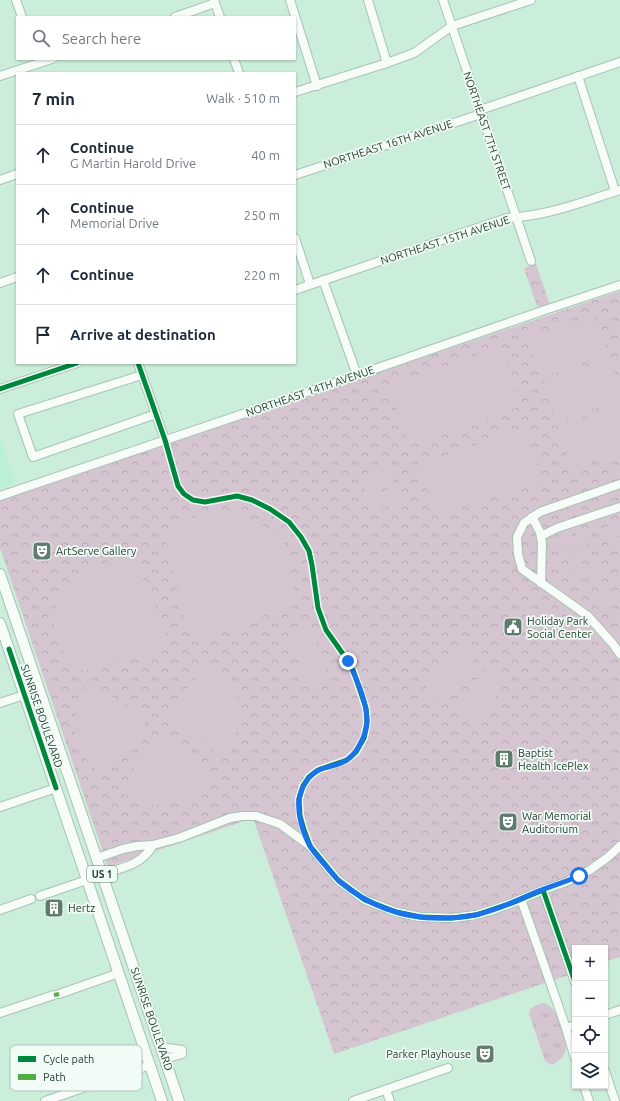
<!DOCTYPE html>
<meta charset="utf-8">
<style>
:root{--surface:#fff;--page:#f2f2f3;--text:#1f2937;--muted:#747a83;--line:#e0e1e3}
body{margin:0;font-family:Ubuntu,sans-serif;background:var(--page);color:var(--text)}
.controls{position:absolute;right:12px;bottom:12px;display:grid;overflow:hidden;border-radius:0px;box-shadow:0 1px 3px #0004}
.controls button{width:36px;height:36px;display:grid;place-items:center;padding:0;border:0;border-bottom:1px solid var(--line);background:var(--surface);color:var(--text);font:20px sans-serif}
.stop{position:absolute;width:12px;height:12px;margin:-9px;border:3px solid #1a73e8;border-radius:50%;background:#fff}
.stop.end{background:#1a73e8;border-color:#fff;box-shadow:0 1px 4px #0008}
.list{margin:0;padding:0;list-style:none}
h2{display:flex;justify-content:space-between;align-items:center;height:52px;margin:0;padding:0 16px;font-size:17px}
h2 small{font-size:13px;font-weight:400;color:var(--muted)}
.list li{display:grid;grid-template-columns:26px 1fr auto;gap:12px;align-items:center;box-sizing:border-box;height:60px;padding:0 16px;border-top:1px solid var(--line)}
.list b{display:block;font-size:15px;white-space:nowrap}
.list p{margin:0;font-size:13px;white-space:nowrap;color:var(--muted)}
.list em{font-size:13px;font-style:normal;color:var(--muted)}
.icon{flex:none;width:22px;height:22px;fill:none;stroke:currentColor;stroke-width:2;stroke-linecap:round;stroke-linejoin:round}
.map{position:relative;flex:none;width:620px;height:1101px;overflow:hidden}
.search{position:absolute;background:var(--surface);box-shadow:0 1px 3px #0004;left:16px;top:16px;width:280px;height:44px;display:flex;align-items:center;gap:10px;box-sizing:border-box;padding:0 14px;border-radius:0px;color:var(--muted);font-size:15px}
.panel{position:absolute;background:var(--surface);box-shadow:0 1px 3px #0004;left:16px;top:72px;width:280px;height:292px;border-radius:0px}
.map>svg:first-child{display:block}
.built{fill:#baf1d2}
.grass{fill:url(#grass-tufts)}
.forest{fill:url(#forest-crowns)}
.garden{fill:#d5c5d1}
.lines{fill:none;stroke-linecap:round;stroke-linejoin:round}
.minor-casing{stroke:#a7c3b3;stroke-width:10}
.major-casing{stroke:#a7c3b3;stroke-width:12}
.minor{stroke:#f7fcf9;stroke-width:8}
.major{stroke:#f7fcf9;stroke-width:10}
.quiet{stroke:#53ad45;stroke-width:4;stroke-dasharray:8 4;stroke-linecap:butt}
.cycleway-casing{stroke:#f0fcf5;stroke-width:8}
.cycleway{stroke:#00873e;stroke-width:5}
.route{stroke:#1a73e8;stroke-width:5}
.labels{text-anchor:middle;stroke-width:3.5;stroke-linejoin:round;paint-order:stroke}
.shield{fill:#f0fcf5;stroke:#63786c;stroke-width:1}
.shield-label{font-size:10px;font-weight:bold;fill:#263f31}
.street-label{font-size:11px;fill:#263f31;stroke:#f0fcf5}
.poi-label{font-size:11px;fill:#263f31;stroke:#f0fcf5;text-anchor:start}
.key{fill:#f0fcf5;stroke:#b3c3ba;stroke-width:1}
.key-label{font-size:11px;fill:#263f31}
</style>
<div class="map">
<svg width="620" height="1101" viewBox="0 0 620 1101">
<defs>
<pattern id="grass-tufts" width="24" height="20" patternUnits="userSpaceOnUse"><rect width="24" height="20" fill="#d5c5d1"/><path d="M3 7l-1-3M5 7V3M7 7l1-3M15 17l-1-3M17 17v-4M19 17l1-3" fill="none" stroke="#b7aab4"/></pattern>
<pattern id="forest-crowns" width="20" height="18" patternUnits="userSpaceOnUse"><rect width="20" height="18" fill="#d5c5d1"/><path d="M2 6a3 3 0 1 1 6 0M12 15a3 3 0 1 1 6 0" fill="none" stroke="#b7aab4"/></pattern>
</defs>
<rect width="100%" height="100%" fill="#cbeeda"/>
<!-- built -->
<polygon class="built" points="0,439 15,483 0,488"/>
<!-- grass -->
<path class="grass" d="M543 1003C558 1006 562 1031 566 1044 567 1054 561 1060 552 1065L548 1063 545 1061 529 1014 530 1009 539 1004Z"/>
<!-- forest -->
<g class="forest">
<polygon points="536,264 550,305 538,309 524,268"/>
<polygon points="620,291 620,957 605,962 605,948 575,948 575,973 334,1054 253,818 108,867 0,548 0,501"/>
</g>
<!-- garden -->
<g class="garden">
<polygon points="594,315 608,354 541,378 527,338"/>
<polygon points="501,347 522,406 409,446 389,386"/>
<polygon points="610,359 620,389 620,400 557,422 543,382"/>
<polygon points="620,406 620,451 571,467 558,427"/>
<polygon points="525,428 543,480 437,516 419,465"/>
<polygon points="390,469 395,484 366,494 361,479"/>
<polygon points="396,487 401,502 372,512 367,497"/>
<polygon points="219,508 271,530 282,539 288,549 296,600 279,610 200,641 190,637 181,606 164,531 212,509"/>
<polygon points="620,522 620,535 602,541 598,530"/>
<polygon points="584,532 588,543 565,551 561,540"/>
<polygon points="590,547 593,558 570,566 566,555"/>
<polygon points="130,555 156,606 167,640 162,650 71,674 54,625 55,613 58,601 64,588 73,579 86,571"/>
<polygon points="595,563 599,574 576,582 572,571"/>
<polygon points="618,589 620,596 620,601 598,608 594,597"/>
<path d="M298 630C312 630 319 637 317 651L296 658 288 636 292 633Z"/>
<path d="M453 647C462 645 474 653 474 663L450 698 446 702 439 703C432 698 426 695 426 686Z"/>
<path d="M320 656C334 669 323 690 305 686L298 665Z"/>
<polygon points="210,661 219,668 230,681 239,702 239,718 235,740 222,756 167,721 166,714"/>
<path d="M488 668C496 669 504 676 504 684L481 719 476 724H470C463 720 456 717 456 708L484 669Z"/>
<path d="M86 684 114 698 144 719 145 725 129 748 103 776C82 759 72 742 76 714 76 710 76 705 77 701 79 695 83 689 86 684Z"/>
<path d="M160 734 213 777C185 809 157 814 120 792L153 736Z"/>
</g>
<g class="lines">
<defs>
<g id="minor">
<polyline points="16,0 22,17"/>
<polyline points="214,0 220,17"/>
<polyline points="290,0 317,86"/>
<polyline points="368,0 387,63"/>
<polyline points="443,0 531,261"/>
<polyline points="175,17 215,3"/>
<polyline points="234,59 239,73"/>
<polyline points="0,76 52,59"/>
<polyline points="578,76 615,191"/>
<polyline points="295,92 387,63 414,53 452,26 531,0"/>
<polyline points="480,110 620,62"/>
<polyline points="295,175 481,114"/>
<polyline points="0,180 17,174"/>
<polyline points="295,238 310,284"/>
<polyline points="323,280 357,375"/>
<polyline points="0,283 17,277"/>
<path d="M295 290 507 218C546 216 583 202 620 190"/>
<polyline points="138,363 165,440"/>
<polyline points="142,375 18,414 33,457 156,414"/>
<polyline points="0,389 77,363"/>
<polyline points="620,484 540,512 524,523 517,537 518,554 522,569 588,616 613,644 620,654"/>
<polyline points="0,496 346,379 545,310 620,285"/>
<polyline points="532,517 540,532 542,543 541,583"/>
<polyline points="541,536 557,528 620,507"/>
<polyline points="0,703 24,695"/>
<polyline points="0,807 56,788"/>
<polyline points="97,858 123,849 137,846 153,845 179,838 230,818 242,816 256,816 280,824 310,846 338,880 365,900 396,912 420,917 452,918 476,915 491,911 512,903 543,890 566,882 590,870 608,857 620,846"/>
<path d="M102 874C122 868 142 865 153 845"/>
<polyline points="543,890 575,982"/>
<polyline points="40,896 87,880"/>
<polyline points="521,899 566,1028 575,1058"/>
<polyline points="0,910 31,899"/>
<polyline points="59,994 119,973"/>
<polyline points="0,1013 54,995"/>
<polyline points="605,1015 620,1010"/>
<polyline points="566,1028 575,1025"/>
<polyline points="161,1047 182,1050"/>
<polyline points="165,1059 182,1054"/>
<polyline points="605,1071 615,1101"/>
<polyline points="113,1078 150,1065"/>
<polyline points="584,1086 589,1101"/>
<polyline points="386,1090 390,1101"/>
<polyline points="45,1101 109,1079"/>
<polyline points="353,1101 448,1068"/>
</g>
<g id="major">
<polyline points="0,574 179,1101"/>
<polyline points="0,623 162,1101"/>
</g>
</defs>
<!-- minor casing -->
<use href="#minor" class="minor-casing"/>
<!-- major casing -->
<use href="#major" class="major-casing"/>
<!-- minor -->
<use href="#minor" class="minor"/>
<!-- major -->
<use href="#major" class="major"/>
<!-- quiet -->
<g class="quiet">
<polyline points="54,995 59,994"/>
<polyline points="109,1079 113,1078"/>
</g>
<defs>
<g id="cycleway">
<polyline points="138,363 165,440 178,486 184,494 193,500 205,502 237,496 252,500 270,509 289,522 301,537 309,551 312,565 318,608 326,630 348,661 353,670 366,708 367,722 364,738 356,752 347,760 318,770 309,777 303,786 299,799 300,816 304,830 310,846 338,880 365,900 396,912 420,917 452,918 476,915 512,903 543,890 575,982"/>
<polyline points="0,389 77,363"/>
<polyline points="9,649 56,788"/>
</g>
</defs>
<!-- cycleway casing -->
<use href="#cycleway" class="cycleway-casing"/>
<!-- cycleway -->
<use href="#cycleway" class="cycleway"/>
</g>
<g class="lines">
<!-- route -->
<path class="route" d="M348 661C356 677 367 703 367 721 367 729 364 737 360 744 357 750 353 756 347 760 339 766 327 766 319 770 308 775 301 788 299 799 297 813 303 834 310 846 314 853 320 859 325 865 329 870 334 876 339 881 378 914 425 924 475 915 496 911 515 901 534 893 549 887 565 882 579 876"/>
</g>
<!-- icons -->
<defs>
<symbol id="theatre-square" viewBox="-11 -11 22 22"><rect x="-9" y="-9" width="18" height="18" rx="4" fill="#607c6c" stroke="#f0fcf5"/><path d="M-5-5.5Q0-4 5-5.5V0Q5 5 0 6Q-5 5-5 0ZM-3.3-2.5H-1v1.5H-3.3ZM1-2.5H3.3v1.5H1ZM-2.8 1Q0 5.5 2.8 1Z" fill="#fff"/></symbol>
<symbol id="civic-square" viewBox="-11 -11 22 22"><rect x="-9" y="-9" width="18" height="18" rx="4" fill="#607c6c" stroke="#f0fcf5"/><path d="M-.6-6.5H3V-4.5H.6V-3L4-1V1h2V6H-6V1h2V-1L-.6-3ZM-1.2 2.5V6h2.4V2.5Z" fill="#fff"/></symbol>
<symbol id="building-square" viewBox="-11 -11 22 22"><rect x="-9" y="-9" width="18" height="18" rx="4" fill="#607c6c" stroke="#f0fcf5"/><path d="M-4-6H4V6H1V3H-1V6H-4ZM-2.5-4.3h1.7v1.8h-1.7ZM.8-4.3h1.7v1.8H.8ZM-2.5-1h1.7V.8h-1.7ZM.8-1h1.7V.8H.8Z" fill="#fff"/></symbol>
</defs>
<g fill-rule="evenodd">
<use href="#theatre-square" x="31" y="540" width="22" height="22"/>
<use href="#civic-square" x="502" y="616" width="22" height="22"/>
<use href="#building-square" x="493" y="748" width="22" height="22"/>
<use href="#theatre-square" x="497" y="811" width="22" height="22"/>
<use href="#building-square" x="43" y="897" width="22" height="22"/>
<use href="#theatre-square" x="474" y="1043" width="22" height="22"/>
</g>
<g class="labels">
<!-- shield labels -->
<rect class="shield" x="87" y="866" width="30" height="16" rx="3"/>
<g class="shield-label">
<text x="102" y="878">US 1</text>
</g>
<!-- street labels -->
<g class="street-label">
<text transform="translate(487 131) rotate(71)" y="4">NORTHEAST 7TH STREET</text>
<text transform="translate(388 144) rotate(-18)" y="4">NORTHEAST 16TH AVENUE</text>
<text transform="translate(445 240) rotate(-18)" y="4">NORTHEAST 15TH AVENUE</text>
<text transform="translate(310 391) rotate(-19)" y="4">NORTHEAST 14TH AVENUE</text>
<text transform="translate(42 716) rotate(71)" y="4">SUNRISE BOULEVARD</text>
<text transform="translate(152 1019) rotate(71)" y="4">SUNRISE BOULEVARD</text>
</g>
<!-- poi labels -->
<g class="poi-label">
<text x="56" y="555">ArtServe Gallery</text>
<text x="527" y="625">Holiday Park<tspan x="527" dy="13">Social Center</tspan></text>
<text x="518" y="757">Baptist<tspan x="518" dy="13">Health IcePlex</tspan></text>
<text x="522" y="820">War Memorial<tspan x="522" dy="13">Auditorium</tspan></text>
<text x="68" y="912">Hertz</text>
<text x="471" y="1058" text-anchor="end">Parker Playhouse</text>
</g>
</g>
<!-- legend -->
<rect x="10" y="1045" width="132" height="46" rx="6" class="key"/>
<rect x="18" y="1056" width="18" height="6" fill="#00873e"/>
<rect x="18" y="1074" width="18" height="6" fill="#53ad45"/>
<g class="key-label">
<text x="43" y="1063">Cycle path</text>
<text x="43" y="1081">Path</text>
</g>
</svg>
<div class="controls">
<button>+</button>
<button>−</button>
<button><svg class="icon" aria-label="locate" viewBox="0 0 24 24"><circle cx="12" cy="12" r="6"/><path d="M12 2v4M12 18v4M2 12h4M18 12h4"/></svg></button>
<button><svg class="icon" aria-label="layers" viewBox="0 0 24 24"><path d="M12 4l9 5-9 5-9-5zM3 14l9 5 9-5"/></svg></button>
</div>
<div class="stop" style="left:579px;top:876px"></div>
<div class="stop end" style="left:348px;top:661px"></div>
<div class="search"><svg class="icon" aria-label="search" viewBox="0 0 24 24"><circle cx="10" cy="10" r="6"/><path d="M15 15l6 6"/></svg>Search here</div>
<section class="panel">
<h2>7 min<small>Walk · 510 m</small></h2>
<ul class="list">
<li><svg class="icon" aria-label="ahead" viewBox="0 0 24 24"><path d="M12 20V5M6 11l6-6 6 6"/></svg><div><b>Continue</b><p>G Martin Harold Drive</p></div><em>40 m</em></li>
<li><svg class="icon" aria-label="ahead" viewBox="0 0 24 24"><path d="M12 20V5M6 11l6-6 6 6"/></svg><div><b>Continue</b><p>Memorial Drive</p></div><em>250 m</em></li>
<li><svg class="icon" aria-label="ahead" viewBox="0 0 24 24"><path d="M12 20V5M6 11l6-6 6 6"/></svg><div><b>Continue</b></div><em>220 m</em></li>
<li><svg class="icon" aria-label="arrive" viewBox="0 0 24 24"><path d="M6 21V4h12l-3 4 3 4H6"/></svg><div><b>Arrive at destination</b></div></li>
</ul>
</section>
</div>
